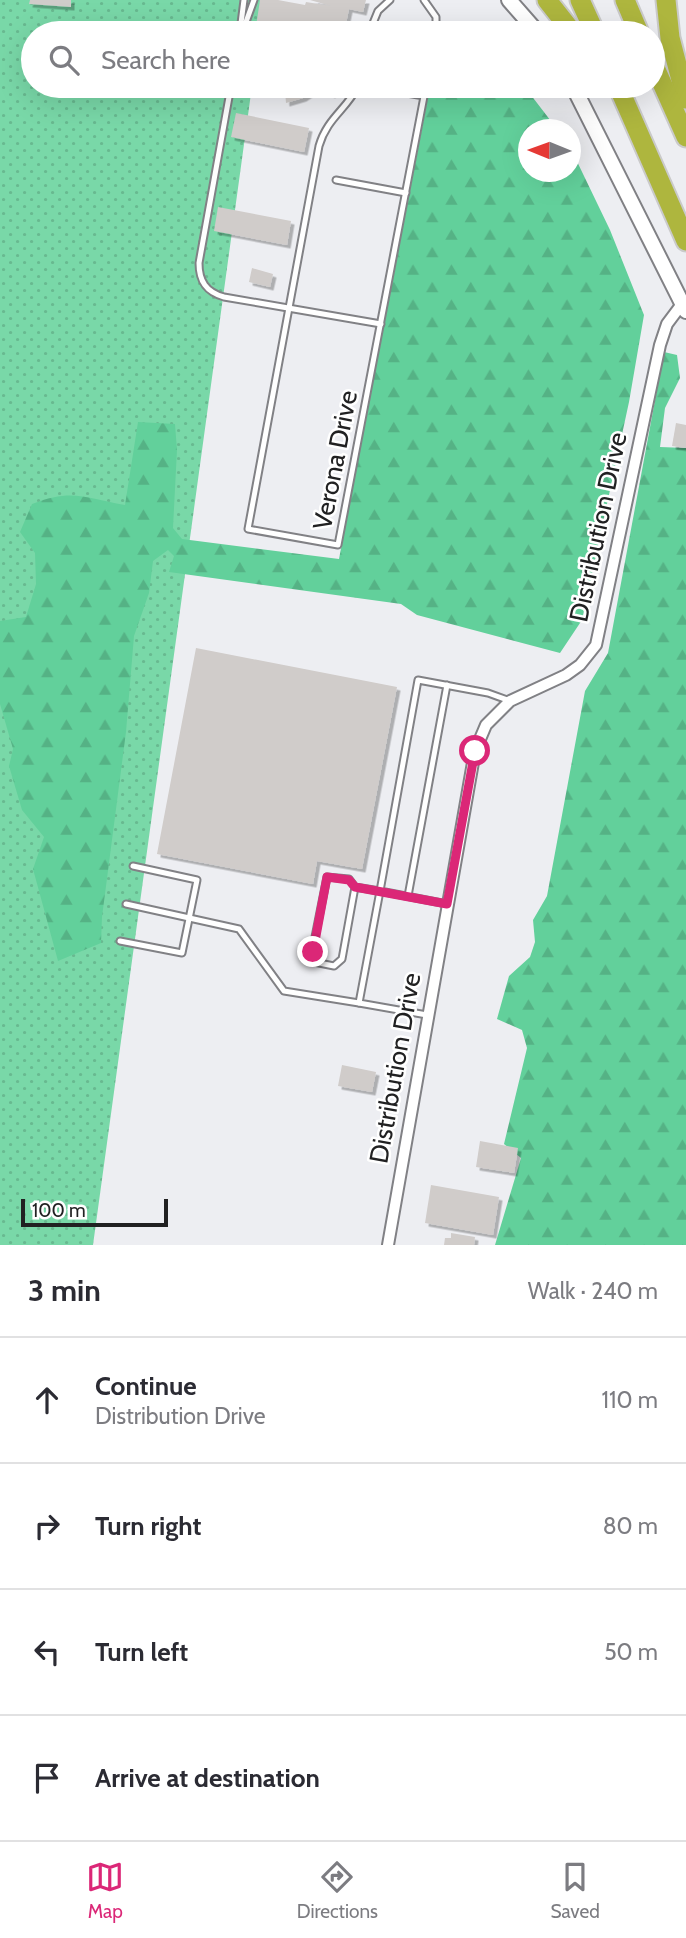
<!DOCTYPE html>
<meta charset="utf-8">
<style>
:root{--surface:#fff;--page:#f2f2f3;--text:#2b2b33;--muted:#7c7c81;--line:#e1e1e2;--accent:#db2777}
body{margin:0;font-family:Cabin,sans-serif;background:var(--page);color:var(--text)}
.compass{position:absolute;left:518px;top:119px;width:63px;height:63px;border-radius:50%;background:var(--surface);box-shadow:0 7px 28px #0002;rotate:271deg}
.scale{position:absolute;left:21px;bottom:18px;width:147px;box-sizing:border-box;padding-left:7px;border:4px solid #212122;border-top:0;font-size:19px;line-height:24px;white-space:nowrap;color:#212122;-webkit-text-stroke:5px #fff;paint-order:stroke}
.stop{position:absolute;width:21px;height:21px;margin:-16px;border:5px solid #db2777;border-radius:50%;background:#fff}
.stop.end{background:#db2777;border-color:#fff;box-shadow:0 2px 7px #0008}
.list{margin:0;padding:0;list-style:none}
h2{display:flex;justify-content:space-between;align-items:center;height:91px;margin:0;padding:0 28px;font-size:30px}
h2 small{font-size:23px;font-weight:400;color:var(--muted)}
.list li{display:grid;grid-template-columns:46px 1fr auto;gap:21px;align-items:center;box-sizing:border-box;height:126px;padding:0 28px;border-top:2px solid var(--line)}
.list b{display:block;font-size:26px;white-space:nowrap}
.list p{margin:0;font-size:23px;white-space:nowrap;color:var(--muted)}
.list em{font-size:23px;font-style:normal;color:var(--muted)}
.icon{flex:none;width:38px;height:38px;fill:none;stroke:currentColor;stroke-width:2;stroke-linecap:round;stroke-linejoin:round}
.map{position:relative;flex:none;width:686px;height:1245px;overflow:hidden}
.search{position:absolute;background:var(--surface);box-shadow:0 7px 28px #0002;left:21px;right:21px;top:21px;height:77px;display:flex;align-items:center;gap:18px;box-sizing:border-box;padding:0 24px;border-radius:38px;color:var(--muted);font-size:26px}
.sheet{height:595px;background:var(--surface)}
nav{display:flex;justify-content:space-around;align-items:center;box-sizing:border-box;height:98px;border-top:2px solid var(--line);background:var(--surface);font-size:19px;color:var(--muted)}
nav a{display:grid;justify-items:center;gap:4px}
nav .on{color:var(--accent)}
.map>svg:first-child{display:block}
.grass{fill:url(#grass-dots)}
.forest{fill:url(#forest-firs)}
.building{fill:#d0ccca;filter:url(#shadow)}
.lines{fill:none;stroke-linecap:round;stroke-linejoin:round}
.service-casing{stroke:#818185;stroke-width:9}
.minor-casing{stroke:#818185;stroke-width:14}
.tertiary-casing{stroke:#818185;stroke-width:18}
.motorway-casing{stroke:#cacaca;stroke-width:23}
.service{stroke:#fff;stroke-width:5}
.minor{stroke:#fff;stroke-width:10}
.tertiary{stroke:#fff;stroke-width:14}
.motorway{stroke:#aeb63e;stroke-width:19}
.route{stroke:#db2777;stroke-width:9}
.labels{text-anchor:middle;stroke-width:5;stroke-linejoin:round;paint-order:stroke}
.street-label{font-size:26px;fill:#212122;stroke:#fff}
</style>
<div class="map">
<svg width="686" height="1245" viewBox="0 0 686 1245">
<defs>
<pattern id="grass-dots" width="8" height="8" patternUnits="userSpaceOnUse" patternTransform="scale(1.75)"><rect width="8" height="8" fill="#79d8a8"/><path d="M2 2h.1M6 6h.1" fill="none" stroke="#68b990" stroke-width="1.8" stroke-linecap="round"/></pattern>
<pattern id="forest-firs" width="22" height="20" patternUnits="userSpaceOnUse" patternTransform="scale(1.75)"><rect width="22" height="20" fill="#62d09b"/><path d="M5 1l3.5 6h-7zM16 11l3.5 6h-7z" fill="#55b285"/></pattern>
<filter id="shadow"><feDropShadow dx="3.5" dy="3.5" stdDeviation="0" flood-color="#0004"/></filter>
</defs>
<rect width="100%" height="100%" fill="#edeef2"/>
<!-- grass -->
<polygon class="grass" points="0,0 264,0 260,33 33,33 33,86 252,86 93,1245 0,1245"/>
<!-- forest -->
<g class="forest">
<path d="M430 86H524L557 129 528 130V172H570L571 149 610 230 644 315 629 402 582 620 560 653 417 615 401 604 169 572 174 556 168 550 153 561 149 593 134 636 126 732 102 917 101 943 58 961 33 869 44 837 22 810 9 766 13 749 0 704V621L26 617 36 584 35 553 20 532 32 504C72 488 86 498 125 505L138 422 175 424 177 450 173 528 182 539 339 559Z"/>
<polygon points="664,352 677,355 680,378 665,408 660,447 686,448 686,1245 495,1245 521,1158 504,1144 527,1048 522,1030 497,1019 509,976 530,957 535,942 533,920 547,896 585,691 608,653"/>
</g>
<!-- building -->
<g class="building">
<polygon points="30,0 71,0 71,7 29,4"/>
<polygon points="260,0 278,0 305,5 306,2 331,6 310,0 366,0 363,12 349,9 344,33 255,33"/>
<polygon points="262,86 334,86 332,95 318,88 303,98 286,103 285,91"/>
<polygon points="236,113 309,128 304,152 231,137"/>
<polygon points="218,207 291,221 287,245 214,231"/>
<polygon points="252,268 273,274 270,287 249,282"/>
<polygon points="676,423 686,425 686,448 672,446"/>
<polygon points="196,648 397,687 362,869 317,861 313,884 157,854"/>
<polygon points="342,1065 376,1072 372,1092 338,1086"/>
<polygon points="480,1141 518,1148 514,1173 476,1167"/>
<polygon points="431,1185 499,1197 493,1235 425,1223"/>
<polygon points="451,1233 475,1237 474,1245 444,1245 445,1238 451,1238"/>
</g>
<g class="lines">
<defs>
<g id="service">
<polyline points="424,0 436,17 436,33"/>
<polyline points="240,31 244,0"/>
<polyline points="242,33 254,0"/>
<polyline points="369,33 378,11 390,0"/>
<path d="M231 86 199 263C199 281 206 292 224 297L381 324"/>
<path d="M358 86C347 109 327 118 319 146L248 529 338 545 426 86"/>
<polyline points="366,86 424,96"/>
<polyline points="336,180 406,193"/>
<polyline points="355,887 349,879 327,877 312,952 314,962 334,966 342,959 355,887 380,891 359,1003 427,1015"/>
<polyline points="408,896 447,685"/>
<polyline points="126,904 239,929 284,991 359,1003"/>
<polyline points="447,904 380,891 418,680 488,693 510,701"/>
<polyline points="120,941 182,953 197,880 133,866"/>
</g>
<polyline id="minor" points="388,1245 475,751 486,725 510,701 566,675 580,665 596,645 660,345 667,324 682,304"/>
<g id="tertiary">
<polyline points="509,0 538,33"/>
<polyline points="573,86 686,311"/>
</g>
<g id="motorway">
<polyline points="547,0 573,33"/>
<polyline points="580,0 595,33"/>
<polyline points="625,0 639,33"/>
<polyline points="666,0 670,38 686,99"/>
<polyline points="653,63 686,137"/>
<polyline points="618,86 686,241"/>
</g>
</defs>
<!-- service casing -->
<use href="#service" class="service-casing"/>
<!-- minor casing -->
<use href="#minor" class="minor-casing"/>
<!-- tertiary casing -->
<use href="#tertiary" class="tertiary-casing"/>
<!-- motorway casing -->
<use href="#motorway" class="motorway-casing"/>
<!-- service -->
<use href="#service" class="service"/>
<!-- minor -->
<use href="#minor" class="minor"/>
<!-- tertiary -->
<use href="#tertiary" class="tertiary"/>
<!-- motorway -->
<use href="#motorway" class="motorway"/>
</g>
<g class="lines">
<!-- route -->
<polyline class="route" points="313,952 327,877 349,880 355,887 447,904 475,751"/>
</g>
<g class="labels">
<!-- street labels -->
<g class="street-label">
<text transform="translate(335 460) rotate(-79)" y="9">Verona Drive</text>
<text transform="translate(598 527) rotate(-78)" y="9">Distribution Drive</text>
<text transform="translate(395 1068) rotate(-80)" y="9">Distribution Drive</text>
</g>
</g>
</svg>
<svg class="compass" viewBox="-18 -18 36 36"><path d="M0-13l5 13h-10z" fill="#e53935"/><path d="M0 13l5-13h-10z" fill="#7c7c81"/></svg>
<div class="scale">100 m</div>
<div class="stop" style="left:475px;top:751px"></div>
<div class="stop end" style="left:313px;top:952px"></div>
<div class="search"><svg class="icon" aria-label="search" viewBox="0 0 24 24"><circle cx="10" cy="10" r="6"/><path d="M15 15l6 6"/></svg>Search here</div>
</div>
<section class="sheet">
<h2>3 min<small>Walk · 240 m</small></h2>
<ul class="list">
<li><svg class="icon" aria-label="ahead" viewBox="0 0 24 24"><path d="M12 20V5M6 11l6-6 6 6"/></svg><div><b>Continue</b><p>Distribution Drive</p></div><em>110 m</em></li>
<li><svg class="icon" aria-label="right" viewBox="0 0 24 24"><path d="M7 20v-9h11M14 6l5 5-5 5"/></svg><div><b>Turn right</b></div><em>80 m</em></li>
<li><svg class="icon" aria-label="left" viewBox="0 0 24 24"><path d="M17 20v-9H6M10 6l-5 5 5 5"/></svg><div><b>Turn left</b></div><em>50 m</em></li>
<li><svg class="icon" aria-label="arrive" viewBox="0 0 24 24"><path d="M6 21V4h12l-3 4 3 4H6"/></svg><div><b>Arrive at destination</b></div></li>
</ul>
</section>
<nav>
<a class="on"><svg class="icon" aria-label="map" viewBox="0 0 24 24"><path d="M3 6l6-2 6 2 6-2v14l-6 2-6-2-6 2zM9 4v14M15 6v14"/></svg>Map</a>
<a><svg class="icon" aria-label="directions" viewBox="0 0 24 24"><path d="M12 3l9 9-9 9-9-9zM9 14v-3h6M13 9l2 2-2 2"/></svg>Directions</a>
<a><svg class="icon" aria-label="saved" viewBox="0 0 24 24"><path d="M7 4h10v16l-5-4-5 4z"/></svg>Saved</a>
</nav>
